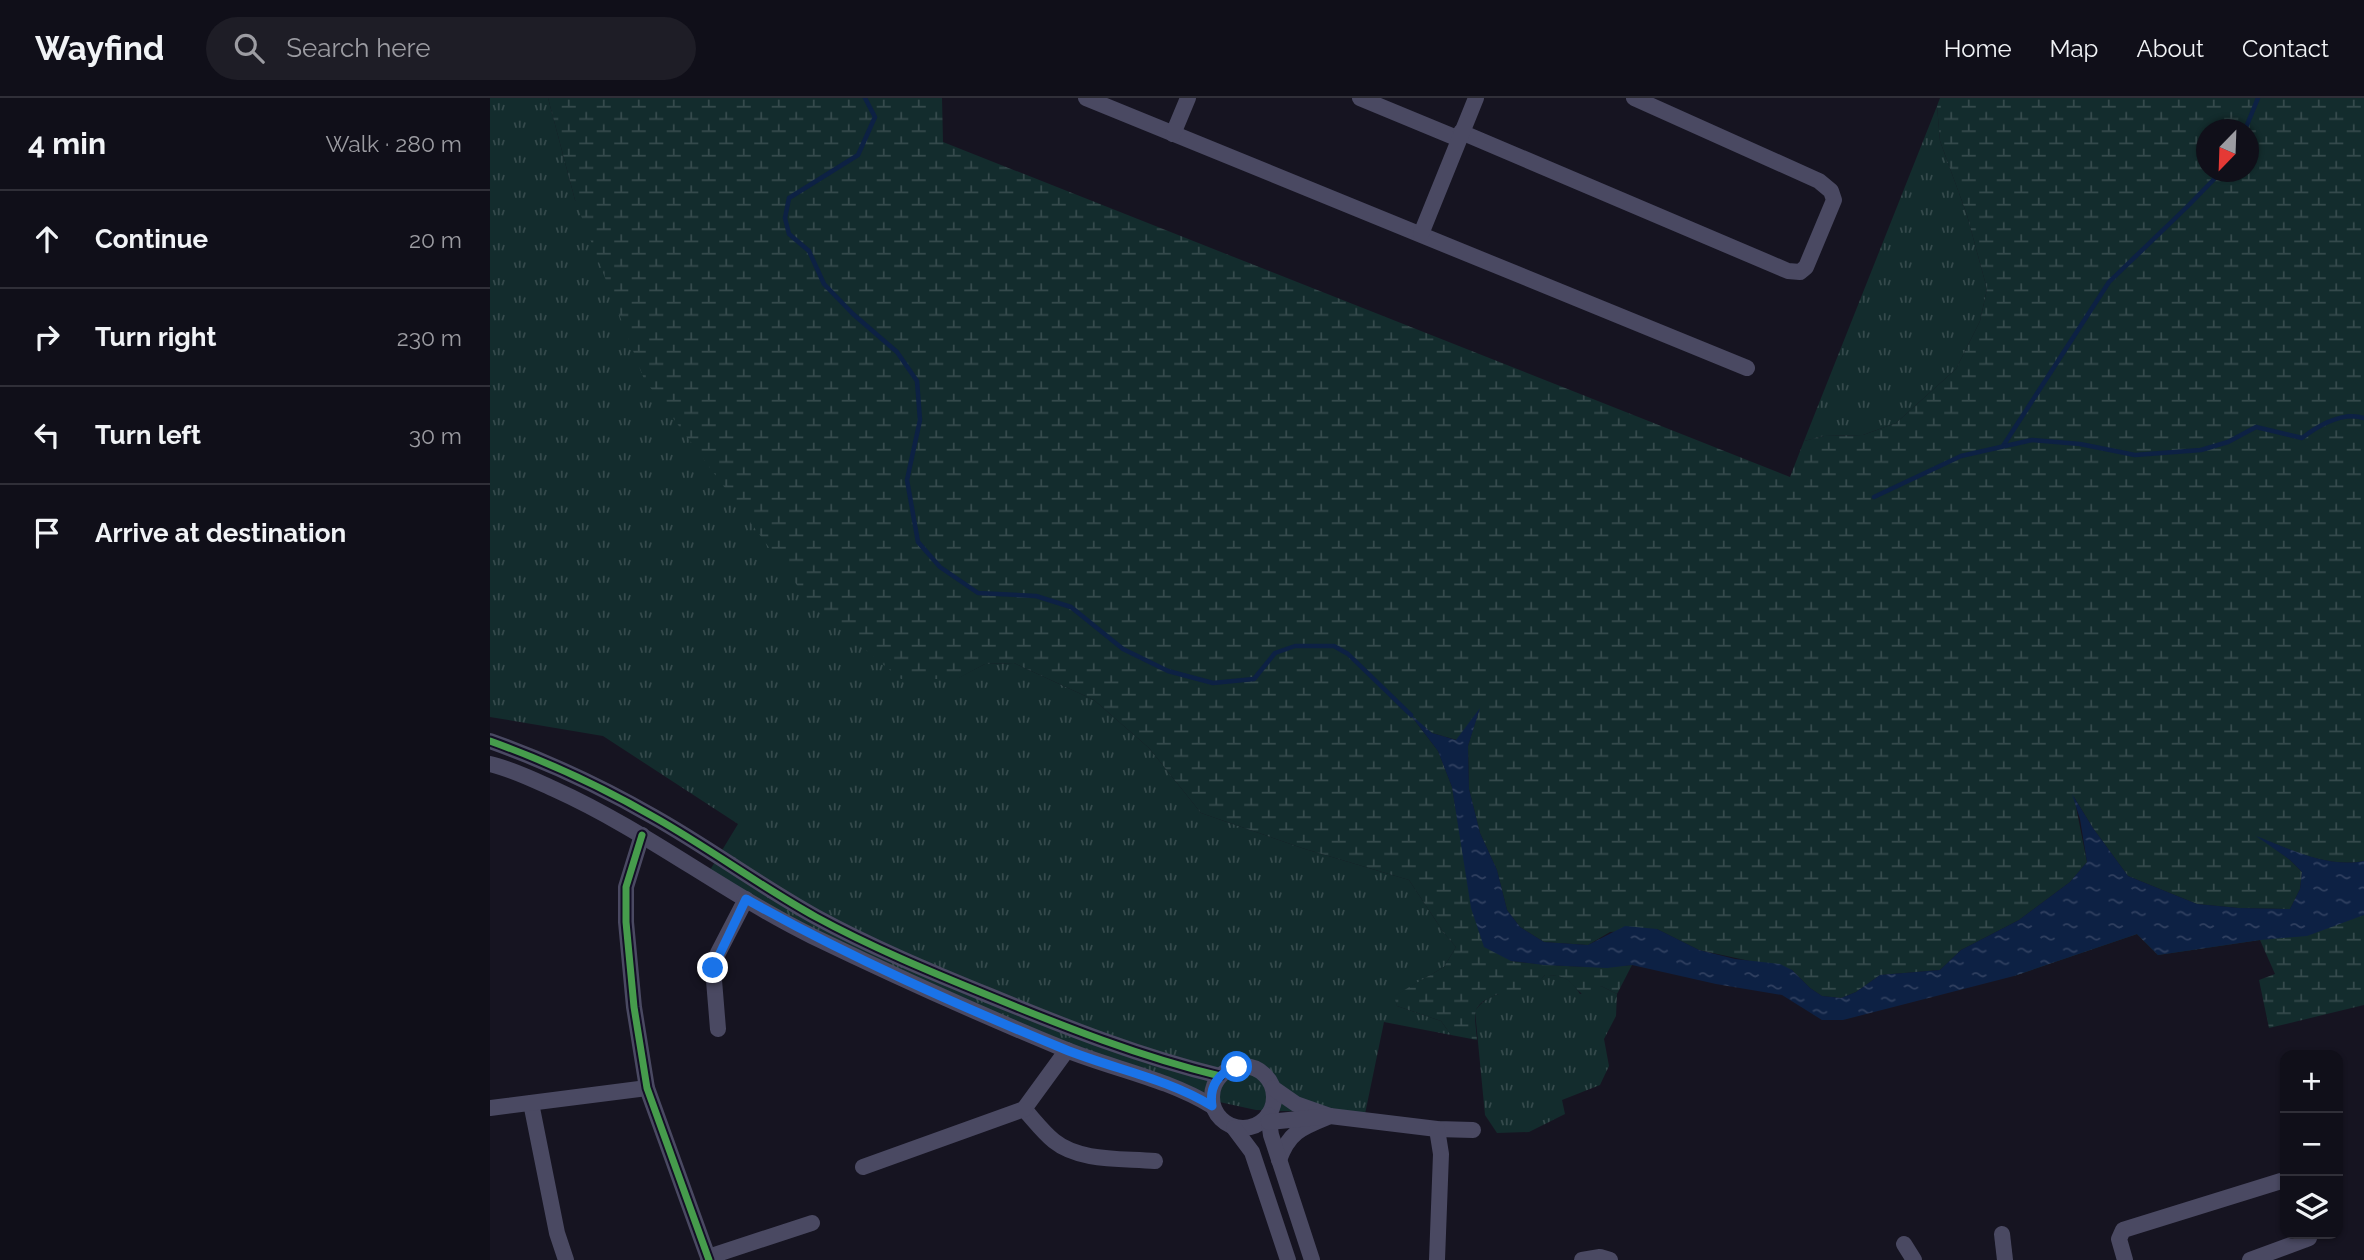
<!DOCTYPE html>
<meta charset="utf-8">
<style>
:root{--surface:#100f19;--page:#1e1d26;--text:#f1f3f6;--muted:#9c9ca2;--line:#302f38}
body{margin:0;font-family:Raleway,sans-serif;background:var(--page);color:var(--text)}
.controls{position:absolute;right:21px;bottom:21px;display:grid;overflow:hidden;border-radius:14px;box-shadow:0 2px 5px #0004}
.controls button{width:63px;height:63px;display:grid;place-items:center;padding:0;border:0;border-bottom:2px solid var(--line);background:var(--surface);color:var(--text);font:35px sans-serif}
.compass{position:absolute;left:1706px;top:21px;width:63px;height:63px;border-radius:50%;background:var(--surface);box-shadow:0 2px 5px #0004;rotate:203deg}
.stop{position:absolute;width:21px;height:21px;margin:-16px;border:5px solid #1a73e8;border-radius:50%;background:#fff}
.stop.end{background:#1a73e8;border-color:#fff;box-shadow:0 2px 7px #0008}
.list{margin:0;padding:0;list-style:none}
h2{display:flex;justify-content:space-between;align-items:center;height:91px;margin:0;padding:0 28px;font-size:30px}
h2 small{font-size:23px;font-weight:400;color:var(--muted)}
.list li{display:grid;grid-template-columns:46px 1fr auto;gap:21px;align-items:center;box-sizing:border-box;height:98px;padding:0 28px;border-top:2px solid var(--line)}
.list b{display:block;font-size:26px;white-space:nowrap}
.list em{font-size:23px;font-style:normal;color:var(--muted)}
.icon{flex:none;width:38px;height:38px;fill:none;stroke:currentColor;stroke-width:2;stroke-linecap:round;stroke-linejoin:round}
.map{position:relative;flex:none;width:1874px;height:1162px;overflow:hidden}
header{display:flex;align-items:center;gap:42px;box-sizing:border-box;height:98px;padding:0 35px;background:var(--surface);border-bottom:2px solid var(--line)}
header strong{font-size:33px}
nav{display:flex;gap:38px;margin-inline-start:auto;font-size:24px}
.search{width:490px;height:63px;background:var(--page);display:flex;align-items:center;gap:18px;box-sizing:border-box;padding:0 24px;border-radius:38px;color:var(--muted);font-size:26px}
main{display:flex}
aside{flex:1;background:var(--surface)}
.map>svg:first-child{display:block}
.grass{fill:url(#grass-tufts)}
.wetland{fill:url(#wetland-marsh);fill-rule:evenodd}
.water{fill:url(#water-ripples)}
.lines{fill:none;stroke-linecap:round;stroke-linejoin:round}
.stream{stroke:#0d2144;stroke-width:4.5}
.minor{stroke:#4a4962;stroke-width:16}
.cycleway-casing{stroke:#130f26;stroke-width:11}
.cycleway{stroke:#469c4c;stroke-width:7}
.route{stroke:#1a73e8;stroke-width:9}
</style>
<header>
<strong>Wayfind</strong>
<div class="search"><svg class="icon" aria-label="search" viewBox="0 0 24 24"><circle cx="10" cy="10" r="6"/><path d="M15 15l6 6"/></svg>Search here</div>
<nav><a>Home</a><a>Map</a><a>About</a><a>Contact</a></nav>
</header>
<main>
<aside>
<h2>4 min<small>Walk · 280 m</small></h2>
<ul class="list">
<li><svg class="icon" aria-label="ahead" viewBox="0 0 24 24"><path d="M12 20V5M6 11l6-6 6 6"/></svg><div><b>Continue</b></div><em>20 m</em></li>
<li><svg class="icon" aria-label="right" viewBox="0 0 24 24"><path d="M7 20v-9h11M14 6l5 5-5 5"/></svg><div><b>Turn right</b></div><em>230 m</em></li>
<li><svg class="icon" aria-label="left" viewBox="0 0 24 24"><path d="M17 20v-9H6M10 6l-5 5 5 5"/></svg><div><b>Turn left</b></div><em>30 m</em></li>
<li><svg class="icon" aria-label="arrive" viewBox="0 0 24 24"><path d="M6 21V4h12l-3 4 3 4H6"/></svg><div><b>Arrive at destination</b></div></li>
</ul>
</aside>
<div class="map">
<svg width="1874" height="1162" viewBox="0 0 1874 1162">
<defs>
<pattern id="grass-tufts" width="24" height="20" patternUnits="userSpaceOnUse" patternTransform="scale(1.75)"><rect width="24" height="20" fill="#132c2d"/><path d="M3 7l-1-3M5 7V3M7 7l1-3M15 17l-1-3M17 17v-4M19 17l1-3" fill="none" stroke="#354a4c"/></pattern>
<pattern id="wetland-marsh" width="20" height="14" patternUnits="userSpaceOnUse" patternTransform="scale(1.75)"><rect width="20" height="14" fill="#132c2d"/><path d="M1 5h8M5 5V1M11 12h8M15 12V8" fill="none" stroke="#354a4c"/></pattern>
<pattern id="water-ripples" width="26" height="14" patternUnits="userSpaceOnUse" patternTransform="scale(1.75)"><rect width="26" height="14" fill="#0d2144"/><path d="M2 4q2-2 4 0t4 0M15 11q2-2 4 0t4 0" fill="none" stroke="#304060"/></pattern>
</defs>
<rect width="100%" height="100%" fill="#161421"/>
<!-- grass -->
<g class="grass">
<polygon points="0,0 58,0 85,102 466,581 495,566 524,565 604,602 659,650 711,715 815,751 919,782 954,835 966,849 954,869 905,898 907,908 951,923 961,937 894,924 875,1016 766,1012 711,1000 316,838 217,777 248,726 113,638 0,619"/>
<polygon points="1447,8 1450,43 1477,117 1497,191 1490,223 1466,271 1406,325 1373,337 1334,338 1314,343"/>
<path d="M1055 877C1074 877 1081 881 1090 896L1111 888 1127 896 1126 918 1114 941 1119 968 1110 987 1072 1002 1075 1016 1039 1034 1007 1035 995 1017 985 913C1003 886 1035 899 1055 877Z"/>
</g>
<!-- wetland -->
<g class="wetland">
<path d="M58 0H452L453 44 1300 379 1314 343 1334 338 1373 337 1406 325 1466 271 1490 223 1497 191 1477 117 1450 43 1447 8 1450 0H1874V763C1838 770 1802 752 1770 740L1800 762 1812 774 1810 791 1800 811 1749 810 1707 806 1638 778 1603 730 1584 699 1597 764 1580 784 1529 822 1471 852 1450 872 1390 877 1366 894 1351 900 1332 898 1320 890 1302 872 1209 852 1167 831 1120 834 1098 847 1054 844 1030 829 1017 812 1007 772 990 735 979 691 978 648 989 612 967 642 942 635 922 619 948 653 962 689 971 742 1021 863C1061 868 1102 871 1142 867L1127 896 1111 888 1101 900C1078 892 1088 877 1055 877L1047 886 1023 901 1008 896C979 908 985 914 987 942L961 937 951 923 907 908 904 898 954 869 966 849 954 835 919 782 815 751 711 715 659 650 604 602 524 565 495 566 467 581H411L324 510 154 281 85 102ZM1716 32H1758V74H1716Z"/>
<polygon points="1874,817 1874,907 1779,930 1769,882 1785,876 1770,842 1668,857 1647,836 1524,878 1570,823 1863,820"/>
</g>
<!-- water -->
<path class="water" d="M990 610 978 648 979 691 990 735 1007 772 1017 812 1030 829 1054 844 1098 847 1135 828 1167 831 1209 852 1245 861 1290 866 1302 872 1320 890 1332 898 1351 900 1366 894 1390 877 1450 872 1471 852 1529 822 1580 784 1597 764 1590 721 1582 696 1603 730 1638 778 1707 806 1749 810 1800 811 1810 791 1812 774 1800 762 1766 738C1800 751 1837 770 1874 763V817L1817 838 1770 842 1668 857 1647 836 1524 878 1353 922H1332L1292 897 1226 886 1142 867 1117 870 1054 867 1021 863 994 849 981 810 962 689 948 653 919 615 942 635 966 642Z"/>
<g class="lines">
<!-- stream -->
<g class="stream">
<polyline points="375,0 385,19 368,57 299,100 295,120 299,136 319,153 334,186 363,216 407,254 427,283 430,322 417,382 428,444 450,469 488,495 546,498 581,509 633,551 678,573 723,585 764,581 785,555 805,548 844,548 858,556 921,617"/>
<polyline points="1755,32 1768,0"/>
<polyline points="1513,348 1619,184 1699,107 1731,74"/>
<path d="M1384 399 1471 358 1542 342 1590 346 1645 357 1711 352 1738 344 1766 329 1812 340C1829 327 1852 313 1874 320"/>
</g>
<!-- minor -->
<g class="minor">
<polyline points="596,0 1257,270"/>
<polyline points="870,0 969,41"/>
<polyline points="971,34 1298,173 1310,174 1316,169 1344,102 1341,93 1329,83 1144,0"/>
<polyline points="683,36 698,0"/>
<polyline points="931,136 986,0"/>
<path d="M0 643C56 663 112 689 164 719 219 750 270 788 326 819 381 849 441 874 500 898 575 929 651 959 730 978"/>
<path d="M0 666C22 671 44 682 64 691 155 732 233 794 322 838 405 878 489 916 574 951 623 971 676 980 722 1008"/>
<polyline points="152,737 136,789 136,824 144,909 157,990 219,1162"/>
<polyline points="228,931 223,870 228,855 256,801"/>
<circle cx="753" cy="999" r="31"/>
<path d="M783 990 806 1006 840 1018C813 1029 799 1033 789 1062"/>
<polyline points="41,1005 67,1135 76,1162"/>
<polyline points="0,1010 157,990"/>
<path d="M534 1011C544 1022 553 1034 564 1043 590 1064 633 1060 665 1063"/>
<polyline points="778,1017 781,1037 822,1162"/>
<polyline points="779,1024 840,1018 947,1031 983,1032"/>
<polyline points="744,1030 762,1054 798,1162"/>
<polyline points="947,1031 951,1056 947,1162"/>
<polyline points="373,1069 534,1011 577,952"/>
<polyline points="1512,1136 1515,1162"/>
<polyline points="1414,1146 1424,1162"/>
<polyline points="218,1159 322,1125"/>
<polyline points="1092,1162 1110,1159 1120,1162"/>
<polyline points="1635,1162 1629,1141 1633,1132 1791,1083 1795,1084"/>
<polyline points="1760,1162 1814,1142 1819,1140 1820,1136"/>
</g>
<defs>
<g id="cycleway">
<path d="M0 643C56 663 112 689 164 719 219 750 270 788 326 819 381 849 441 874 500 898 575 929 651 959 730 978"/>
<polyline points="152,737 136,789 136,824 144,909 157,990 219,1162"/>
</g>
</defs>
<!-- cycleway casing -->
<use href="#cycleway" class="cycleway-casing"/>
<!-- cycleway -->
<use href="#cycleway" class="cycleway"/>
</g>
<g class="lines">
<!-- route -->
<path class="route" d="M223 870 256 801C359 859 465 906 574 951 623 971 676 980 722 1008 719 989 728 974 747 969"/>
</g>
</svg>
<div class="controls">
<button>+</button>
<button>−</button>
<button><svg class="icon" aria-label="layers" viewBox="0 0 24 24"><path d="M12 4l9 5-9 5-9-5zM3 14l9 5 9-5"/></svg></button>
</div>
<svg class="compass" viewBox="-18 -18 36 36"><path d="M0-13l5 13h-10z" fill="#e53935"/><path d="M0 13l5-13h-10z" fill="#9c9ca2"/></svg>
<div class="stop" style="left:747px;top:969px"></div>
<div class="stop end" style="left:223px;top:870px"></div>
</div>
</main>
